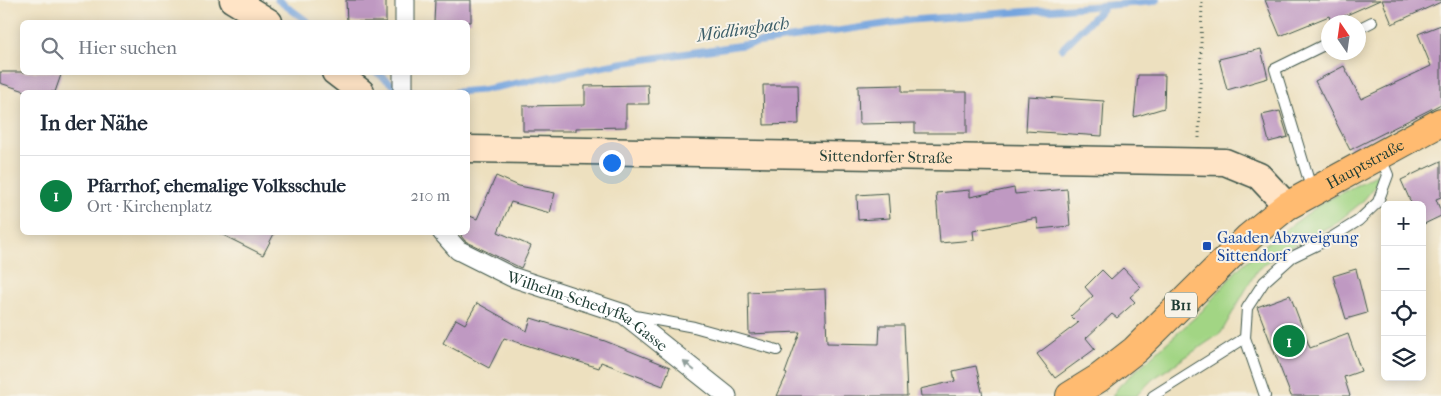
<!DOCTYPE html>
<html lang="de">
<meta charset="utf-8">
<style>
:root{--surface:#fff;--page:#f6f6f7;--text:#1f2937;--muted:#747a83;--line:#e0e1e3;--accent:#0b8043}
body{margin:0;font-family:"IM FELL French Canon",serif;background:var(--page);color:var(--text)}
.controls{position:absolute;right:15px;bottom:15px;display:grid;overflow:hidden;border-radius:8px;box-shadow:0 2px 12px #0003}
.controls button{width:45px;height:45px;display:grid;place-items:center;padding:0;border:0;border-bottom:1px solid var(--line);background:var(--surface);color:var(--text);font:25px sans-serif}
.compass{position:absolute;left:1321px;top:15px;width:45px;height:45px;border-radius:50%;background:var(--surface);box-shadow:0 2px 12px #0003;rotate:347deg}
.you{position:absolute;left:611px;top:162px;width:18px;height:18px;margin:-12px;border:4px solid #fff;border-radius:50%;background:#1a73e8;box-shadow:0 0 0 8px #1a73e833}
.badge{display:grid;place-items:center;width:32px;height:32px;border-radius:50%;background:var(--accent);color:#fff;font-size:16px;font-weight:700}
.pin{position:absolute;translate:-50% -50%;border:2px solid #fff;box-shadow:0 1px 5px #0006}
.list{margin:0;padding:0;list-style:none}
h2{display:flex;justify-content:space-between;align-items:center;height:65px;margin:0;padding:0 20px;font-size:21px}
h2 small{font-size:16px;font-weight:400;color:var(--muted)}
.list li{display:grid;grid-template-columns:32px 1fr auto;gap:15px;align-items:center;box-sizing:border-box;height:80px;padding:0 20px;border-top:1px solid var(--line)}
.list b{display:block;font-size:19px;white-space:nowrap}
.list p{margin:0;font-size:16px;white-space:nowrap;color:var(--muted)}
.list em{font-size:16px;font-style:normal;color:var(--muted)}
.icon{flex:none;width:28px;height:28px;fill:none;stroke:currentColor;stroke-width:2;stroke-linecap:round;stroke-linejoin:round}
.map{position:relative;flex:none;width:1441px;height:396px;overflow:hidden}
.search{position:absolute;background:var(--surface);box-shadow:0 2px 12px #0003;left:20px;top:20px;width:450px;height:55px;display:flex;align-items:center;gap:12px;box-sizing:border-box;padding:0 18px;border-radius:8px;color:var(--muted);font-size:19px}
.panel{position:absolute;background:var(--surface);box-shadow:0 2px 12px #0003;left:20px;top:90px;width:450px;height:145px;border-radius:8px}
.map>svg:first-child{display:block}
.green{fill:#a2d584;stroke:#60895c}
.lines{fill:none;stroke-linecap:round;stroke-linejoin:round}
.stream{stroke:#74a4de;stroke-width:7}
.building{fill:#bf99c2}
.lane-casing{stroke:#3e5549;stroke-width:12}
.street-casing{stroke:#3e5549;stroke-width:21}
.secondary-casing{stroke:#3e5549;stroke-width:29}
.primary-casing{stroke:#3e5549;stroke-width:30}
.path{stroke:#3e5549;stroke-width:3;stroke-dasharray:1 4;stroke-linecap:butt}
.lane{stroke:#fff;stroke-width:10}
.street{stroke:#fff;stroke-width:19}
.secondary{stroke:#ffe4c6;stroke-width:26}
.primary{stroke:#ffbb71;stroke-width:28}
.oneway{fill:#8f9e9a}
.transit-dot{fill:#1a4fb4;stroke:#f7f3e8;stroke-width:2}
.labels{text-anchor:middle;stroke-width:4;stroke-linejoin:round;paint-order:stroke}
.shield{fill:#f7f3e8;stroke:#60746a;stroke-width:1}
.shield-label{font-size:15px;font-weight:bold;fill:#1f3d34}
.street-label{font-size:16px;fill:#1f3d34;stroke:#f7f3e8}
.transit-label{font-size:16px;fill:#164399;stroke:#f7f3e8;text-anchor:start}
.water-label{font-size:18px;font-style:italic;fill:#395c67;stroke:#f7f3e8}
</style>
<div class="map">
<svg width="1441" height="396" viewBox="0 0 1441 396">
<rect width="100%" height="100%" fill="#f7f3e8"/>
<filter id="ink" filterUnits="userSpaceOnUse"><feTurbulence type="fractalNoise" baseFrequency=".02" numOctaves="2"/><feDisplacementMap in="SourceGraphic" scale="10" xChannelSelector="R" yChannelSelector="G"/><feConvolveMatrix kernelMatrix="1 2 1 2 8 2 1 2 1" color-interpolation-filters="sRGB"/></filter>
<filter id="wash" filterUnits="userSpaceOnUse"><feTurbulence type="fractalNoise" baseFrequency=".0096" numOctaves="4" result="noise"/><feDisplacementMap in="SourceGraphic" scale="20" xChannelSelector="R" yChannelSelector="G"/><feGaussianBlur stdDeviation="1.12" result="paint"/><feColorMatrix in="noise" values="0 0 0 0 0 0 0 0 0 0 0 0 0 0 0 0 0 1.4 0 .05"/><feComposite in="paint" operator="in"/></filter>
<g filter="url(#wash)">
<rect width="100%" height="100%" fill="#ede0bf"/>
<!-- green -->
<polygon class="green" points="1378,174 1378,183 1362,202 1336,223 1284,250 1257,270 1221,333 1153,379 1136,396 1112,396 1120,385 1202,311 1238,269 1266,244 1322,203"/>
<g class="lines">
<!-- stream -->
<g class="stream">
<polyline points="278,0 308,22"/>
<polyline points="1062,49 1105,6"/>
<polyline points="376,72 395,86 415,92"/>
<polyline points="456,92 482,90 621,63 911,20 1150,2 1157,0"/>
</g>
</g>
<g id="blocks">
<!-- building -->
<g class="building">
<polygon points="346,0 386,0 386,22 347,22"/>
<polygon points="435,0 471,0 471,22 434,22"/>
<polygon points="1265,0 1380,0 1331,22 1329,16 1280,36"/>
<polygon points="1382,0 1441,0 1441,2 1392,24"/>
<polygon points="1441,25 1441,104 1350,150 1315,81 1344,66 1361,99 1431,66 1418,34"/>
<polygon points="1261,49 1268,78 1227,90 1219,59"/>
<polygon points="0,72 62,72 55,92 28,92 0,83"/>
<polygon points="1138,75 1165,75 1164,108 1134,117"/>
<polygon points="648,85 649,104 626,104 626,127 576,128 576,131 523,131 523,106 585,105 585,86"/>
<polygon points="763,85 798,85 799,124 764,125"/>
<polygon points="902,85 902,92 967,92 967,133 915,133 915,123 859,124 858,86"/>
<polygon points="1028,96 1104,101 1102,136 1026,131"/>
<polygon points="1280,111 1288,137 1269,142 1262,115"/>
<polygon points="1441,161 1441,197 1436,199 1441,212 1441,216 1422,225 1422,205 1412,205 1401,180 1422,170 1422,168 1424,169"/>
<polygon points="496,176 519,186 555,193 550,213 511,202 498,232 531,246 521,268 465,241 461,236 463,232 468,232 468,221 470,216 477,219"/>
<polygon points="1014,188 1015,194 1067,189 1070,226 1038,229 1037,218 973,231 974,240 940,243 936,193 970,190 970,197"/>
<polygon points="888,193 890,218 858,220 857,195"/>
<polygon points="217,232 275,232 263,255"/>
<polygon points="1123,268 1141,287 1130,297 1135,302 1117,318 1112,314 1086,338 1095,349 1055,378 1037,354 1078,323 1071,316 1093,296 1085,287 1102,270 1111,279"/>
<polygon points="1356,269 1367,313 1346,319 1333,276"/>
<polygon points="825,289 827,343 879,344 880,325 904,325 907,396 777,396 787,374 785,373 800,332 749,334 748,292"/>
<polygon points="1290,295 1310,348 1348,334 1361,371 1344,377 1350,396 1291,396 1257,307"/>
<polygon points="477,303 527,331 531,318 605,341 670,367 663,386 601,362 599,368 504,338 489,368 443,343 456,319 465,324"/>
<polygon points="976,366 983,396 921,396 920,389 955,381 953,371"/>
</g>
</g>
</g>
<g filter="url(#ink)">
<use href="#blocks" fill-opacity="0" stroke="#3e5549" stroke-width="1"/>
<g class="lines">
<defs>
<g id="lane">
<polyline points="1358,29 1372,22"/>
<polyline points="1312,191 1275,69 1328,43"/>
<polyline points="630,315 694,327 777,350"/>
<polyline points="1245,338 1265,396"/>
<polyline points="1153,396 1245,338 1247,308 1264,282 1292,257 1329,239 1358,221 1378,202 1388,175 1380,156"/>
</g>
<g id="street">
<polyline points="405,22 405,0"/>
<polyline points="403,92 403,72"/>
<path id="s1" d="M442 232 458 250 512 277 624 314 727 396"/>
</g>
<g id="secondary">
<polyline points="233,0 269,22"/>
<polyline points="335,72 361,92"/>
<path id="s2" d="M468 149 1225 162 1259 176 1287 206"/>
</g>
<g id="primary">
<path id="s3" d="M1070 396 1099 378 1135 350 1249 237 1287 206 1441 122"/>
</g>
</defs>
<!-- lane casing -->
<use href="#lane" class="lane-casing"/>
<!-- street casing -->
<use href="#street" class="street-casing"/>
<!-- secondary casing -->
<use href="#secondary" class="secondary-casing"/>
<!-- primary casing -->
<use href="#primary" class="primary-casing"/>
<!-- path -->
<polyline class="path" points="1199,138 1202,0"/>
<!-- lane -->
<use href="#lane" class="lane"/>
<!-- street -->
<use href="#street" class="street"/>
<!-- secondary -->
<use href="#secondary" class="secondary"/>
<!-- primary -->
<use href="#primary" class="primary"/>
</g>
<!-- one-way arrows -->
<defs><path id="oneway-solid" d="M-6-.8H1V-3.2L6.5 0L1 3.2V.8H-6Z" transform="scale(1.25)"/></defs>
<use class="oneway" href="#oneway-solid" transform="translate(689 366) rotate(-141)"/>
</g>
<!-- markers -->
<rect class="transit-dot" x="1202" y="241" width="10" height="10" rx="2.5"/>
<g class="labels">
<!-- shield labels -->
<rect class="shield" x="1165" y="292.5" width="32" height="25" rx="4"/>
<g class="shield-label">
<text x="1181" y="310">B11</text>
</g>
<!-- street labels -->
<g class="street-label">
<text dy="6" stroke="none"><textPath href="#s2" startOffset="418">Sittendorfer Straße</textPath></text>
<text dy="6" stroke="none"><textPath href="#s3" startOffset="378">Hauptstraße</textPath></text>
<text dy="6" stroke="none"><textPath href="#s1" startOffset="168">Wilhelm-Schedyfka-Gasse</textPath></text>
</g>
<!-- transit labels -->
<g class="transit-label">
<text x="1217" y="243">Gaaden Abzweigung<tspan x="1217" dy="18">Sittendorf</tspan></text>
</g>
<!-- water labels -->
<g class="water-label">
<text transform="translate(743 29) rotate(-8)" y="6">Mödlingbach</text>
</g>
</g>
</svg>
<div class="controls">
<button>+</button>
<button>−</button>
<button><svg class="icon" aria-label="locate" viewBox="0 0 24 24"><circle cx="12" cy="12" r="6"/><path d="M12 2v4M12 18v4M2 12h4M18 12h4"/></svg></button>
<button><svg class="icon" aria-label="layers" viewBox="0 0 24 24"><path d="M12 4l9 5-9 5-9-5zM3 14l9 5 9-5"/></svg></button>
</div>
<svg class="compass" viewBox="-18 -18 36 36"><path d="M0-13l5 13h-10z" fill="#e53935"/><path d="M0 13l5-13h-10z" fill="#747a83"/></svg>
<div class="you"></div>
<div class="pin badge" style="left:1289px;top:341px">1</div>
<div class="search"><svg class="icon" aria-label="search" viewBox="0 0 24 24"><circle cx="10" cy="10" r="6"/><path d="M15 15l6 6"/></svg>Hier suchen</div>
<section class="panel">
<h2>In der Nähe<small></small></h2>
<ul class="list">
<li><span class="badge">1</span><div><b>Pfarrhof, ehemalige Volksschule</b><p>Ort · Kirchenplatz</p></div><em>210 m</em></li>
</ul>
</section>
</div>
